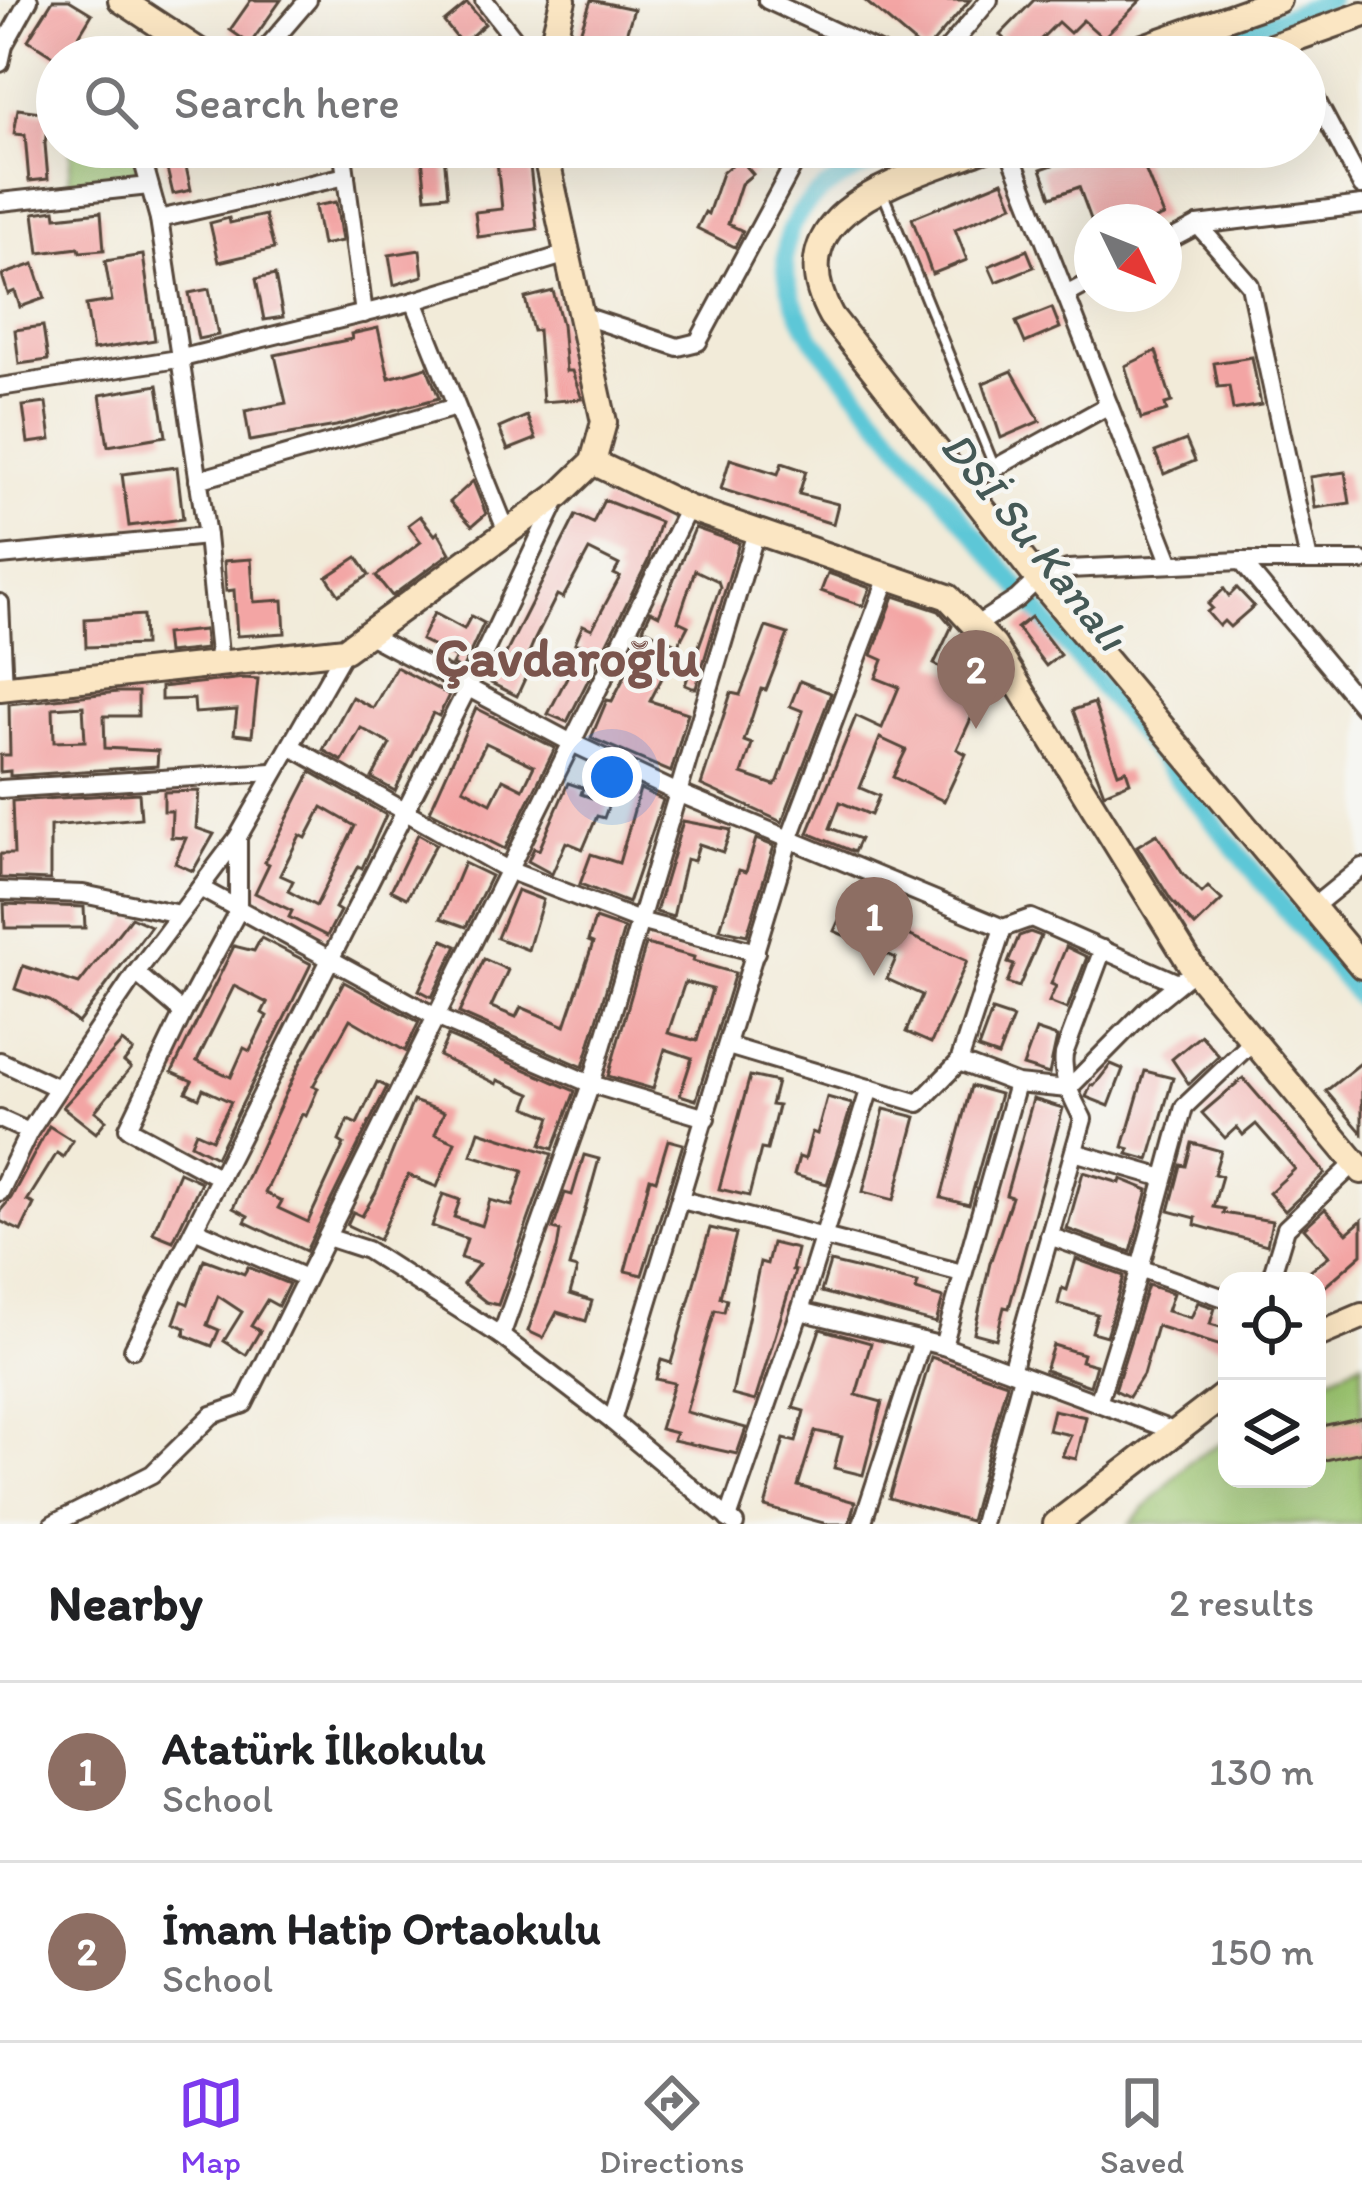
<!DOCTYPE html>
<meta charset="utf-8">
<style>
:root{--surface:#fff;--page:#f2f2f2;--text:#202124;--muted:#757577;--line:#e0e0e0;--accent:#7c3aed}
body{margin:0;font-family:Itim,sans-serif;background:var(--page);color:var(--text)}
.controls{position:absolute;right:36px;bottom:36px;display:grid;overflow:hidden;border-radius:24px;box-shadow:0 12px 48px #0002}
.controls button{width:108px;height:108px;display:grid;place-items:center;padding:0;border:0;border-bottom:3px solid var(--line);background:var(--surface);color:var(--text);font:60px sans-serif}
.compass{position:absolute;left:1074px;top:204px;width:108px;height:108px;border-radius:50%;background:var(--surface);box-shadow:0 12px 48px #0002;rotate:133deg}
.you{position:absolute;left:612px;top:777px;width:42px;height:42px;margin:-30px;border:9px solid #fff;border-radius:50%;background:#1a73e8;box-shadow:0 0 0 18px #1a73e833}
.badge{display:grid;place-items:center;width:78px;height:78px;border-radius:50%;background:var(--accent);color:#fff;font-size:39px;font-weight:700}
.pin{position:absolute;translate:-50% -99px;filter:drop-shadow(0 3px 6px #0008)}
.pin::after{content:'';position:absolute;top:63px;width:42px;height:36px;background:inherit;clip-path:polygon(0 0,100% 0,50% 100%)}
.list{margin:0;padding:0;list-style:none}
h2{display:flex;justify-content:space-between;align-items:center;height:156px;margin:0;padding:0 48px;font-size:51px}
h2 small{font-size:39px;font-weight:400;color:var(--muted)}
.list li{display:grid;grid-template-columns:78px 1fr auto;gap:36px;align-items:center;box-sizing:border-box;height:180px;padding:0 48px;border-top:3px solid var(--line)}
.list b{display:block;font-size:45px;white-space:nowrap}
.list p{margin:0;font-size:39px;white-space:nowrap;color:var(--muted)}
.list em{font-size:39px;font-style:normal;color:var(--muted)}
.icon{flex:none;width:66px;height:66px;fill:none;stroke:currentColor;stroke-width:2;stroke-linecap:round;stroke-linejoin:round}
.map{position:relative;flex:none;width:1362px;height:1524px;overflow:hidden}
.search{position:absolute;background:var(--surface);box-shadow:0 12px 48px #0002;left:36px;right:36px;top:36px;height:132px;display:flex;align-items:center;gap:30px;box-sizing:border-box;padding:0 42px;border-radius:66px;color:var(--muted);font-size:45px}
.sheet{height:516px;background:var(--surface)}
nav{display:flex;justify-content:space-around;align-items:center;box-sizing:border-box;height:168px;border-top:3px solid var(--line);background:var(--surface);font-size:33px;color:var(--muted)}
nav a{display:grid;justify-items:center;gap:6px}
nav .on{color:var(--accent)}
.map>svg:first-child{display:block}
.green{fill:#9bc470;stroke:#6b7747;stroke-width:3}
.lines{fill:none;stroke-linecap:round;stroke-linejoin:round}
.canal{stroke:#5dc7d7;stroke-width:18}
.building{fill:#f3a5a4;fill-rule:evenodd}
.lane-casing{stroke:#56473a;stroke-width:14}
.street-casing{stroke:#56473a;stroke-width:22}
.secondary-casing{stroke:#56473a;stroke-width:30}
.lane{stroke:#fff;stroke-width:8}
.street{stroke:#fff;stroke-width:16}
.secondary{stroke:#fbe6c3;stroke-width:24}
.labels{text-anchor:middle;stroke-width:9;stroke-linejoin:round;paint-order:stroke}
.water-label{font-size:45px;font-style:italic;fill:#455956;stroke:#f6f6f2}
.district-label{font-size:54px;font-weight:bold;fill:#7b554d;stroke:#f6f6f2}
</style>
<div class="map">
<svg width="1362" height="1524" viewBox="0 0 1362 1524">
<rect width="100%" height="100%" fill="#f6f6f2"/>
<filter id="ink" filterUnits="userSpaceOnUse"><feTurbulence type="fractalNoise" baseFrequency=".00833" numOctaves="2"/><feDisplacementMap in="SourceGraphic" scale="24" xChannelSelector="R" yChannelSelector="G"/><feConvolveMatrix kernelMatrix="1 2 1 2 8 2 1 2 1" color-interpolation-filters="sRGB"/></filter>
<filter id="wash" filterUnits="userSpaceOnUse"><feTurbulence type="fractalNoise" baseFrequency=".004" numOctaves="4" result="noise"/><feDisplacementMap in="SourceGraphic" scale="48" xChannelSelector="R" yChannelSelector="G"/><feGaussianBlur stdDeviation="2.7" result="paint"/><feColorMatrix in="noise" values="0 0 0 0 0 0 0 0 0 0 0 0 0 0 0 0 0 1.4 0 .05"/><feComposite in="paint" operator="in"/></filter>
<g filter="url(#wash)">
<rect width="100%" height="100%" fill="#f2ebd9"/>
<!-- green -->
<g class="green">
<polygon points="71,147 132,147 140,176 133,182 69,187"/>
<polygon points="1362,1361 1362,1524 1130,1524 1189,1462 1227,1439 1227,1479 1317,1479 1317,1384"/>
</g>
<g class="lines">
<!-- canal -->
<g class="canal">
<polyline points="1167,57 1329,0"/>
<path d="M913 147C811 183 744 227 813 339L1362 1002"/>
</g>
</g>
<g id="blocks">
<!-- building -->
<g class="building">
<polygon points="53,0 69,0 92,14 66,57 55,57 28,40"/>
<polygon points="251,0 281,0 250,44 230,30"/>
<polygon points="591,0 634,9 625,37 631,39 626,57 607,57 608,53 576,44"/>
<polygon points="864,0 970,0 925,52"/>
<polygon points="1034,0 1141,0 1103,38 1083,20 1070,33 1058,22 1023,57 1000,35"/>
<polygon points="467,3 485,24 462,44 444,22"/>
<polygon points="18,109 49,113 45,144 48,179 29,181 25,135 14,134"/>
<polygon points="1105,147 1136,147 1164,216 1148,222 1092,222 1079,187 1051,197 1041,169"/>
<polygon points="182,148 191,190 173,194 163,152"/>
<polygon points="528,148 537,229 478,237 475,212 502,209 496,152"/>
<polygon points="444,155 448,195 426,197 422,157"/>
<polygon points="739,158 753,174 741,184 728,224 743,231 735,247 697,228 705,212 708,214 722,173"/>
<polygon points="1003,181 1013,205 955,229 967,260 932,274 912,218"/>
<polygon points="336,202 342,241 322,245 315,206"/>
<polygon points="55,210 56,217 101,212 104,250 80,252 79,248 39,253 34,213"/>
<polygon points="265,215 274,249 219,262 210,223 229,218 230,223"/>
<polygon points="420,250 423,276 394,285 389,255"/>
<polygon points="1027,250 1034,267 996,282 989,266"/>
<polygon points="143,255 155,340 93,350 86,305 112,301 105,261"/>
<polygon points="34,264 45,298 20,307 15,291 8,294 2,275"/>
<polygon points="275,275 283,317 264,320 256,279"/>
<polygon points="209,289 218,335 198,339 189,293"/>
<polygon points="553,291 562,324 566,371 572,371 582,399 543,402 538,330 533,331 525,298"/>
<polygon points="1052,308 1060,328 1025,343 1016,322"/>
<polygon points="43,326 48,360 19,364 15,330"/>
<polygon points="378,328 389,378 427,367 439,398 336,426 250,441 245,411 286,403 275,355 352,339 351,334"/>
<polygon points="1156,351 1172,402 1165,404 1167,411 1141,419 1125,366"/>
<polygon points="1252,357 1261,405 1233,410 1229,386 1218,387 1214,363"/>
<polygon points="1012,371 1040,421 1001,438 983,383"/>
<polygon points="158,385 166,436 108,446 100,395"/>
<polygon points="46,403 51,440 28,443 23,406"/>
<polygon points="527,416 536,439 508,450 499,428"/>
<polygon points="1186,440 1195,461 1164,474 1155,452"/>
<polygon points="730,459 778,474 782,463 806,471 799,494 838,504 833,524 721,489"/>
<polygon points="177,467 183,519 129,526 122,474"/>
<polygon points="1345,472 1350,503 1315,508 1310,477"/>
<polygon points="473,481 486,514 472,526 450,502"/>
<polygon points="604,500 660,522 648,561 567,722 548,714 583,646 575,643 583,625 592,629 620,577 614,574 619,565 589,550 563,598 557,595 534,641 523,667 529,670 517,696 491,683 576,515 593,523"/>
<polygon points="420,516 435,535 438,532 450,553 392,596 376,576 421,542 408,525"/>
<polygon points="695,528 739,543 696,688 692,688 685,685 720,587 718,581 695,570 678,621 688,626 678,645 643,628 651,611 659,615"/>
<polygon points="357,557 369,575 339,595 327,577"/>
<polygon points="251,559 254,602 283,600 285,633 237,636 234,590 226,591 224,561"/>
<polygon points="828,573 870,588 863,606 821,591"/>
<polygon points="1237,588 1254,606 1230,627 1224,621 1219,626 1207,612 1212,608 1208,604 1224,589 1229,596"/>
<polygon points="894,596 939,611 952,626 934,664 985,688 957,749 966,754 944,801 893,777 906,750 880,738 860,788 879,796 871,815 840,802 830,828 860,839 854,852 808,833 856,716 882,728 899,687 876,678 883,660 872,655"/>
<polygon points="434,613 464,629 471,616 484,623 462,670 452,665 456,658 421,640"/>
<polygon points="143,615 144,645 86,647 85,619"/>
<polygon points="1031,617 1060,655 1046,666 1017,628"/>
<polygon points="766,627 788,634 766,690 761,689 744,741 752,744 742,774 774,785 778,781 803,711 790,706 800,681 831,693 782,822 701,785 731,693 740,695"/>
<polygon points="204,630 206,649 167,653 165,634"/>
<polygon points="633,660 663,676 650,701 688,713 671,772 591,738 607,700 612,701"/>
<polygon points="396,667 449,695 439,716 433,713 395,791 372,778 390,744 361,728 342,761 323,750 352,697 373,708"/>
<polygon points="244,678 258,679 252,736 234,734 237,710 195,713 194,699 161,700 161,687"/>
<path d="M118 692H138V716H104L105 748 158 751 157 766 10 776V771L0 772V755H10L9 704ZM83 706 85 741 54 742 53 708Z"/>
<polygon points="1094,703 1118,773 1126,770 1130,782 1104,793 1073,710"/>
<path d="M476 708 555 748 505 849 430 811ZM486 743 534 766 523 789 503 779 491 803 463 788Z"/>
<path d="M311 772 386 815 362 868 358 866 335 908 340 911 327 936 289 917 292 911 255 893 269 864 265 862ZM322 807 355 826 316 906 288 891 293 881 280 875 300 835 306 838Z"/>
<polygon points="568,783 583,788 581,794 609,804 604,818 597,816 583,849 566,842 552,874 528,861 534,848 539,850"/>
<polygon points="640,789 663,800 628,903 580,884 591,854 619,863"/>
<polygon points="199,791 196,828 214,834 193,871 175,863 186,838 171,837 172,811 164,811 164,792"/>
<polygon points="139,793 141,818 50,826 50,880 0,878 0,854 14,854 12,801"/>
<polygon points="683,821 731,830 723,852 699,844 694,861 686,859 673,917 656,912"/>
<polygon points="418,834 436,844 407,898 391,890"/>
<polygon points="1157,834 1183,874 1202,893 1208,887 1222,900 1195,926 1171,900 1137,846"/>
<polygon points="756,839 774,846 747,935 720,929 739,870 746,872"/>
<polygon points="464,863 491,876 466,927 441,918"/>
<polygon points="517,890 543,900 528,950 497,938"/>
<polygon points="4,904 84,907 85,928 5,928"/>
<polygon points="845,907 967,961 931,1043 906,1032 922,995 887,979 896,958 834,931"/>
<polygon points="131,917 151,926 78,1023 50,1001 15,989 23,966 79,984"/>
<polygon points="595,919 624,929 583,1067 459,1013 484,959 508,970 491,1007 516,1017 521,1007 565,1026 593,943 588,941"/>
<polygon points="1030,932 1041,936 1019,987 1007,983 1014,965 1008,963 1019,936"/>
<path d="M261 938 311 964 216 1157 191 1144 196 1132 212 1139 231 1102 203 1089 199 1098 186 1092 192 1081 172 1072 234 946 254 951ZM234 986 267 1003 262 1013 267 1016 250 1051 244 1048 231 1077 197 1061Z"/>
<polygon points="443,940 457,946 432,997 419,990"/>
<path d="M646 944 694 957 693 961 735 973 696 1100 680 1095 692 1058 665 1049 653 1089 608 1076ZM685 982 712 989 697 1041 668 1033Z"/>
<polygon points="1066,947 1087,957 1067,1009 1049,1002 1056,986 1051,984"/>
<polygon points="344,982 419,1022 405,1051 350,1019 313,1086 318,1088 306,1116 302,1114 265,1193 282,1201 278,1208 308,1222 344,1144 339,1141 348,1120 357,1124 377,1082 387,1087 306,1251 245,1222 248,1216 233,1208 298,1067"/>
<polygon points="992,1011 1013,1018 998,1056 978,1049"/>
<polygon points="1036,1030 1057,1037 1049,1074 1023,1066"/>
<polygon points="1201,1035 1219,1056 1189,1084 1172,1059"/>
<polygon points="448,1036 575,1091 553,1149 541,1145 551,1117 526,1107 531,1094 498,1080 497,1084 439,1056"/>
<polygon points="122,1042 133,1051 124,1062 131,1068 95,1111 106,1120 96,1133 63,1107"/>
<polygon points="1362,1062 1362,1133 1326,1091"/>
<polygon points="1111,1064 1123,1069 1109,1106 1086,1097 1091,1085 1094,1086"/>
<polygon points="1145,1071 1173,1078 1149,1160 1128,1154 1130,1149 1123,1147"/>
<polygon points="750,1076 777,1082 771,1105 778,1106 767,1150 761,1149 749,1196 719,1189"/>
<polygon points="1243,1078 1325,1173 1285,1211 1269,1193 1295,1169 1276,1147 1256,1124 1243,1135 1237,1127 1225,1138 1202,1113"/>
<polygon points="971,1086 1000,1094 969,1205 941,1198"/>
<polygon points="827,1097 852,1104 827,1184 794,1175 799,1157 805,1159 812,1132 817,1134"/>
<polygon points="1033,1099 1063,1108 1009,1308 1004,1307 996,1339 974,1333 990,1263 1012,1197 1006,1195"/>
<polygon points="413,1101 444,1112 435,1134 455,1142 437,1187 408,1175 379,1240 347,1225 353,1212 362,1216 376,1192"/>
<polygon points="884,1109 916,1117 894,1200 863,1192"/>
<polygon points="49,1126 73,1141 63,1157 57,1153 27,1201 34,1204 21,1231 0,1221 0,1211 11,1198"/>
<polygon points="479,1131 552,1154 498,1305 486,1302 463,1284 479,1264 461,1258 467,1239 432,1226 443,1194 460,1200 454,1217 482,1226 490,1200 512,1206 523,1171 471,1155"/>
<polygon points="668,1140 683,1144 642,1275 625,1271 650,1178 656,1180"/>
<polygon points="1192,1143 1221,1151 1214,1174 1222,1176 1213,1207 1224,1209 1223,1213 1272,1221 1267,1245 1195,1225 1196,1218 1169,1211 1181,1165 1186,1166"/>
<polygon points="584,1155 599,1159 569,1267 577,1269 570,1294 592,1301 586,1321 557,1312 543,1338 528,1331 557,1249 560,1231 553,1229 565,1193 572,1195"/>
<polygon points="179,1172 201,1182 173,1241 153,1233"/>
<polygon points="1083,1172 1120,1183 1121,1179 1148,1190 1131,1252 1067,1229"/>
<polygon points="1325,1209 1347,1233 1362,1220 1362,1254 1321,1290 1317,1281 1296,1281 1329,1256 1304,1228"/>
<polygon points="710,1228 736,1234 720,1297 727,1299 724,1312 715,1310 686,1412 746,1428 737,1454 673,1440 676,1433 660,1429 674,1383 656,1379 661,1360 671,1363"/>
<polygon points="772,1243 797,1249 792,1270 795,1271 755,1401 732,1395 760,1262 767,1264"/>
<polygon points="204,1259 244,1274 248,1267 289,1284 278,1306 267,1300 251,1326 260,1331 246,1355 224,1341 242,1312 218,1296 207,1325 219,1330 212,1346 184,1335 186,1328 174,1323 182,1301 188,1304"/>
<polygon points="1076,1259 1124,1276 1106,1336 1092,1332 1097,1314 1058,1304 1062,1288 1067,1290"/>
<polygon points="830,1262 918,1283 916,1290 943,1298 936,1323 821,1292"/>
<polygon points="1148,1285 1173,1293 1167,1311 1191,1318 1198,1302 1215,1308 1210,1324 1227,1329 1221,1346 1157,1326 1143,1375 1129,1397 1115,1390"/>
<polygon points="820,1329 871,1343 856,1395 882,1402 863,1475 834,1468 842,1437 815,1431 798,1486 855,1502 849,1524 827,1524 765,1507 784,1439 796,1442 804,1411 793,1408"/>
<polygon points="1053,1345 1083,1354 1081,1361 1096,1365 1090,1386 1045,1370"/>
<polygon points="931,1357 1007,1383 970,1521 889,1498"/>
<polygon points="1053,1410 1086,1417 1076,1459 1062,1456 1071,1435 1048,1430"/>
<polygon points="1362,1417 1362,1452 1317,1462 1317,1427"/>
</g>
</g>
</g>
<g filter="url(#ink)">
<use href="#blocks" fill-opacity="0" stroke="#56473a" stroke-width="3"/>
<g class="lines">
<defs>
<polyline id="lane" points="882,191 994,466"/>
<g id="street">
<polyline points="484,0 528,57"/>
<polyline points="767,0 889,57"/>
<polyline points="165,57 179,38"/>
<polyline points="259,57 308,0"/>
<polyline points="941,57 989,0"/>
<polyline points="0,63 4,45 29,0"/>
<polyline points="1305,79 1362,186"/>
<polyline points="139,147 159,219 207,536 220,664"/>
<polyline points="342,147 364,314"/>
<polyline points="1008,147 1171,564"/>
<polyline points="0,202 149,186"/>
<polyline points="159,219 346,176"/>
<polyline points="1198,225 1250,285 1309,561"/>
<polyline points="1164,243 1198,225 1362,205"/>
<polyline points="1066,295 1092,281"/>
<polyline points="414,301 507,532"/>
<polyline points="578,314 678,347 698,342 803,147"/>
<polyline points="0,387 178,359 414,301 567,254"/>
<polyline points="198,480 456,407"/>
<polyline points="964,485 1109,405"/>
<polyline points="0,556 207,536"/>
<polyline points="1241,561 1362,706"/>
<polyline points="0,603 4,688"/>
<polyline points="975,626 1017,599 1038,579 1068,569 1241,561 1362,561"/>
<polyline points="367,634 570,742 676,792 1003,928 1031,918 1178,983"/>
<polyline points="292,747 508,870 639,921 756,952"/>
<polyline points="0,789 272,772"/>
<polyline points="200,888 436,1017 591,1084 706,1118"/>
<polyline points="0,891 83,894 179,914"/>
<polyline points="1313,907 1362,867"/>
<polyline points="136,973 183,1013"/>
<polyline points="728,1046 919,1103 959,1062 1003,928"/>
<polyline points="0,1061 58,1088"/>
<polyline points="959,1062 1017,1084 1068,1089 1148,1008 1185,978"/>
<polyline points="0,1119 29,1132"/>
<polyline points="1074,1152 1164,1178"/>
<polyline points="220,1178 128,1128 183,1013 238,911 238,838"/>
<polyline points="0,1192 29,1132 58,1088 136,973 238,837 345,650"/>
<polyline points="682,1200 962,1273"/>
<polyline points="194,1229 306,1278"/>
<polyline points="1049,1236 1227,1299"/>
<polyline points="327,1237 367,1250 501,1336 612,1421 735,1524"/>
<polyline points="1270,1281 1286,1228 1355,1163"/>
<polyline points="800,1311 943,1346 1174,1431"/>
<polyline points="501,1336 591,1084 756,532"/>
<polyline points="943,1346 1017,1084"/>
<polyline points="133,1349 467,689 557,500"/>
<path d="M1011 1371 1083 1119C1072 1097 1061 1079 1064 1054L1103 949"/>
<polyline points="1098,1403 1140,1268 1184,1107 1253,1041"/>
<polyline points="612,1421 789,840 888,577"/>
<polyline points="728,1519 800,1311 870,1088"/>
<polyline points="53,1524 152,1474 212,1415 244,1404 688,508"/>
<polyline points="862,1524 922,1341"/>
<polyline points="982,1524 1022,1376"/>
</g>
<g id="secondary">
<polyline points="121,0 208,57"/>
<polyline points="549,57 563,0"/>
<polyline points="1115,57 1278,0"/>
<polyline points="1243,57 1362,15"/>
<path d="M988 147C914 177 771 207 831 316L1038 579 1362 966"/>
<polyline points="593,462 688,508 948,597 994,646 1195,971 1362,1171"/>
<polyline points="0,688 345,650 560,494 593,462 604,422 544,147"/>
<polyline points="1317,1335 1362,1316"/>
<polyline points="1056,1524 1227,1393"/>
</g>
</defs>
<!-- lane casing -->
<use href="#lane" class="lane-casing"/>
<!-- street casing -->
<use href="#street" class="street-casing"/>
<!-- secondary casing -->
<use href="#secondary" class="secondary-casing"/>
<!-- lane -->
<use href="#lane" class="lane"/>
<!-- street -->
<use href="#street" class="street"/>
<!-- secondary -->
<use href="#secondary" class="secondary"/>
</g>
</g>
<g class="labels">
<!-- water labels -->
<g class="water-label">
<text transform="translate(1035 540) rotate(51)" y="16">DSİ Su Kanalı</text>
</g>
<!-- district labels -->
<g class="district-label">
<text x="567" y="676">Çavdaroğlu</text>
</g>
</g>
</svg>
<div class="controls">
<button><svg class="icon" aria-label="locate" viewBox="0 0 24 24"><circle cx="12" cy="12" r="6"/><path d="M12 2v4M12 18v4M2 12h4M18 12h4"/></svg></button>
<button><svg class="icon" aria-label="layers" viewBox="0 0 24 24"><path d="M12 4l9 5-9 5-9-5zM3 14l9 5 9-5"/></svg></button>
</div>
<svg class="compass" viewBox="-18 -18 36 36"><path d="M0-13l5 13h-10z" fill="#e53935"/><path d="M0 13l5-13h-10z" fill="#757577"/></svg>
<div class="you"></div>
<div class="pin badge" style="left:874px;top:976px;background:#8d6e63">1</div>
<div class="pin badge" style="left:976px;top:729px;background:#8d6e63">2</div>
<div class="search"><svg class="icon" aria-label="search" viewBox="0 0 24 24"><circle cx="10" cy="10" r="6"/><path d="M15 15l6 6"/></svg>Search here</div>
</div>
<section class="sheet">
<h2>Nearby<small>2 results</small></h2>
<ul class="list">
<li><span class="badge" style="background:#8d6e63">1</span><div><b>Atatürk İlkokulu</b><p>School</p></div><em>130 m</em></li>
<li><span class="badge" style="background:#8d6e63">2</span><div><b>İmam Hatip Ortaokulu</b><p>School</p></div><em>150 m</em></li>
</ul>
</section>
<nav>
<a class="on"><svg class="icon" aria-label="map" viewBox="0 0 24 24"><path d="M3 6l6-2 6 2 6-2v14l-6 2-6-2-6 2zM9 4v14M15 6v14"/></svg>Map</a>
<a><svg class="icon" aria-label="directions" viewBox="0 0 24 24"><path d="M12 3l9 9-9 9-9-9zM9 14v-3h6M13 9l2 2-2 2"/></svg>Directions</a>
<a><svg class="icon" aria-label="saved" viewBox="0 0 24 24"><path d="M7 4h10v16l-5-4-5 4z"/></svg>Saved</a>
</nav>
